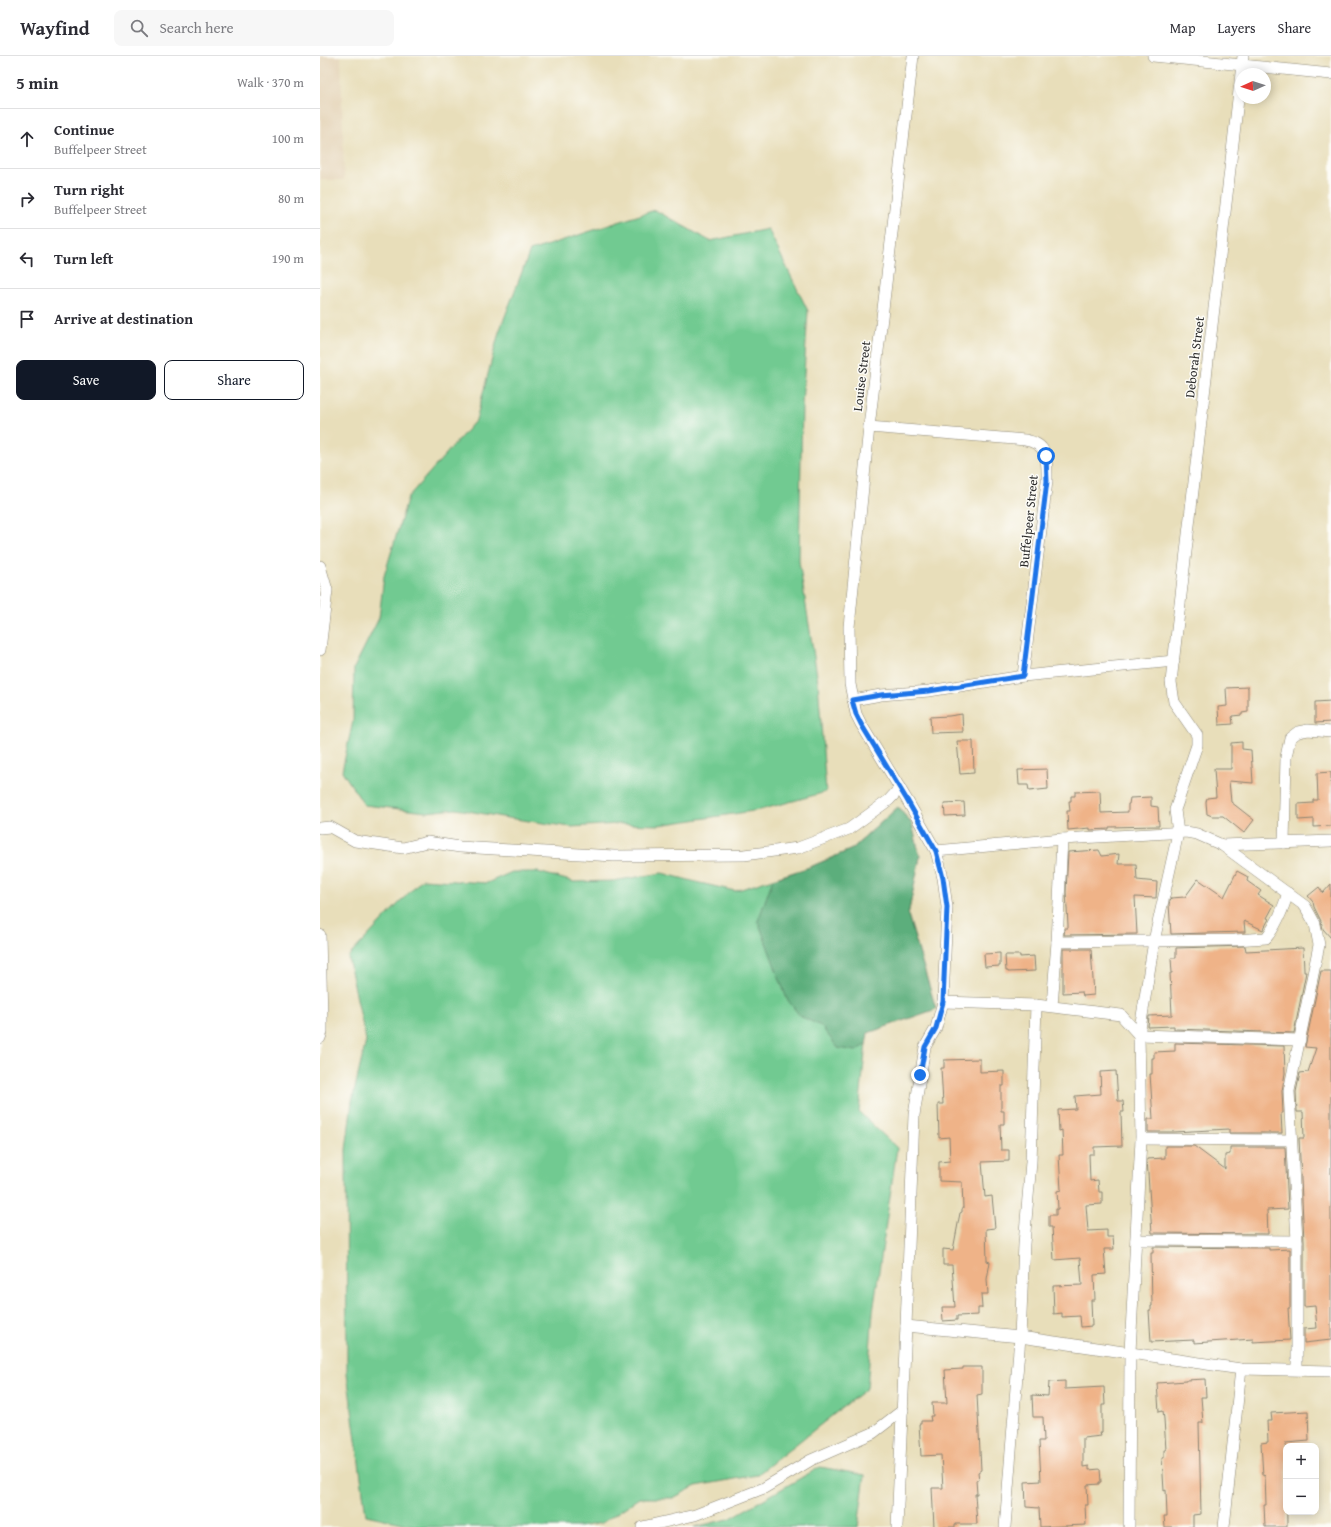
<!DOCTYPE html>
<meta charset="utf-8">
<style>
:root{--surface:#fff;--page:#f7f7f7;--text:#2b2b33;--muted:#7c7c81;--line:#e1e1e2;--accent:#111827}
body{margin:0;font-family:"Gentium Book Plus",serif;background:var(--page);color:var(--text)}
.controls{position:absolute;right:12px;bottom:12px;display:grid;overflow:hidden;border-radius:8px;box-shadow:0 2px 10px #0003}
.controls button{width:36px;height:36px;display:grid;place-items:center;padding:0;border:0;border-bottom:1px solid var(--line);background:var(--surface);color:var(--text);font:20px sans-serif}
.compass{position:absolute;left:915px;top:12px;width:36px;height:36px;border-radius:50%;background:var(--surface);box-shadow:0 2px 10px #0003;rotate:267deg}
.stop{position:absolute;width:12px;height:12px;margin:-9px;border:3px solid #1a73e8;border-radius:50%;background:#fff}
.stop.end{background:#1a73e8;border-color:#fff;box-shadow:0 1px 4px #0008}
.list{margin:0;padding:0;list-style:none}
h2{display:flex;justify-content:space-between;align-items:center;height:52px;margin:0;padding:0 16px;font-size:17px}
h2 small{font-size:13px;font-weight:400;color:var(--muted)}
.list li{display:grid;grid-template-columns:26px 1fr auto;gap:12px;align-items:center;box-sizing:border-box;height:60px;padding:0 16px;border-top:1px solid var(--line)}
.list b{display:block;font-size:15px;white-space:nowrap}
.list p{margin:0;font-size:13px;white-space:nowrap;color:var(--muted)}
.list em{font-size:13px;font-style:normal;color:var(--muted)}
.actions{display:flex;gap:8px;padding:12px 16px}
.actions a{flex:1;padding:9px 0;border:1px solid var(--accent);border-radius:8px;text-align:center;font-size:14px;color:var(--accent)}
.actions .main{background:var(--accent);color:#fff}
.icon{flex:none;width:22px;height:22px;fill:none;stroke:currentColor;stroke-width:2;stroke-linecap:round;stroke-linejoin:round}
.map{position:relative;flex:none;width:1011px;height:1471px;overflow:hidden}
header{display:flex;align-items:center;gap:24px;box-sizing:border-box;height:56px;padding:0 20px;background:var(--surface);border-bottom:1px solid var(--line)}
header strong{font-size:19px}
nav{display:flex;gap:22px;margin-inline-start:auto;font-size:14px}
.search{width:280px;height:36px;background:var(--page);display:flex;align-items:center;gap:10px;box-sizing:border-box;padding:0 14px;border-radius:8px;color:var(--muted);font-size:15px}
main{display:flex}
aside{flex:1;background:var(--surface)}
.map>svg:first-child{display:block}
.built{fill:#e3d1b4}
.green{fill:#71ca91;stroke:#4e7a5e}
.forest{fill:#5cae7b;stroke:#446c53}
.building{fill:#efb388}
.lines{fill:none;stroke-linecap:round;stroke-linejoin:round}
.minor-casing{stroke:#8a8472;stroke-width:12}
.minor{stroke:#fff;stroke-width:11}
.route{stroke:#1a73e8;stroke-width:5}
.labels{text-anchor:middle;stroke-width:3;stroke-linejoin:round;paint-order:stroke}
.street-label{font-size:13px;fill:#2b2b2b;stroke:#fdfcf7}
</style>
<header>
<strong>Wayfind</strong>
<div class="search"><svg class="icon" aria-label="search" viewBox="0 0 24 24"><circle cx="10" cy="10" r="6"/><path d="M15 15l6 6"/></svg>Search here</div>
<nav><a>Map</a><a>Layers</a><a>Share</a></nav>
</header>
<main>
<aside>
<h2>5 min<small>Walk · 370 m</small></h2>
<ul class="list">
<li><svg class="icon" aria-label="ahead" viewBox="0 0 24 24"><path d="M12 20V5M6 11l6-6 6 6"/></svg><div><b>Continue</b><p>Buffelpeer Street</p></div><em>100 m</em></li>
<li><svg class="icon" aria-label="right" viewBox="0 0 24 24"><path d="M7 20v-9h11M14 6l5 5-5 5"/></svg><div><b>Turn right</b><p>Buffelpeer Street</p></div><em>80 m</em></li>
<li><svg class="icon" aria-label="left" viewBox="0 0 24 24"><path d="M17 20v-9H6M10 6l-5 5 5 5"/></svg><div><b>Turn left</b></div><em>190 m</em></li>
<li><svg class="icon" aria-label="arrive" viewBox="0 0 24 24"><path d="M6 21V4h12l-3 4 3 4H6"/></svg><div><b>Arrive at destination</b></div></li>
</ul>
<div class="actions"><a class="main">Save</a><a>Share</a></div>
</aside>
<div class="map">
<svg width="1011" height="1471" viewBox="0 0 1011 1471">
<rect width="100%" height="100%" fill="#fdfcf7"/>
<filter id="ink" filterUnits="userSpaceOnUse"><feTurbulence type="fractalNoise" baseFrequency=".025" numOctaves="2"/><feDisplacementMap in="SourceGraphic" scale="8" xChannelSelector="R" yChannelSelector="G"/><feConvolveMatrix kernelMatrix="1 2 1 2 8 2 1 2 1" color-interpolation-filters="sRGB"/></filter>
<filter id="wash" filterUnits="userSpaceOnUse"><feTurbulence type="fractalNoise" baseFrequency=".012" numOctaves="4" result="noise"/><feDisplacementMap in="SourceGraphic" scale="16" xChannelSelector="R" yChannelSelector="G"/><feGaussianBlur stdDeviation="0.9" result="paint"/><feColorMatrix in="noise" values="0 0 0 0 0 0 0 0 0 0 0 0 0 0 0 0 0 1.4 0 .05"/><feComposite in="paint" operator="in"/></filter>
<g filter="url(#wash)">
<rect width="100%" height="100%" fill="#e8deba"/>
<!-- built -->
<polygon class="built" points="0,0 21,0 24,124 0,124"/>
<!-- green -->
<g class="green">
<polygon points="335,154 390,185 448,173 488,255 482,349 479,505 498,626 506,736 440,754 339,769 298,768 251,771 188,762 136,753 107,756 44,749 22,715 33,665 34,612 59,562 64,520 88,441 156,364 179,276 210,195"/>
<polygon points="578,751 592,768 600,801 588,859 616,953 547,977 539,1056 577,1092 553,1256 547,1332 437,1419 376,1430 353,1442 319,1442 282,1467 259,1471 100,1471 46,1459 27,1317 26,1094 32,1045 46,985 28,901 102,823 167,827 192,816 218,816 254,826 293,825 342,817 380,827 415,835 490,811 532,793"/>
<polygon points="500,1411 545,1419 538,1471 374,1471 409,1463"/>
</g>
<!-- forest -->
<polygon class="forest" points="578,751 592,768 600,801 588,859 616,953 548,977 546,989 536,995 518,992 501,970 480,960 467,943 438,865 453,823 490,811 532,793"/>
<g id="blocks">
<!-- building -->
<g class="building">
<polygon points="928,631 928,656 922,657 922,659 912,660 913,668 899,669 898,651 907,650 906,632"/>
<polygon points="1011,645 1011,666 995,667 995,646"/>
<polygon points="642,658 643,676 611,677 610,661 629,660"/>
<polygon points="637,685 653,685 654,717 640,718"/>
<polygon points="922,686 922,693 931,694 933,727 909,725 911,746 934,764 924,777 903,760 892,760 887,758 886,746 887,742 896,741 894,713 911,713 911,687"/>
<polygon points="727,713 728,733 709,735 708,729 699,729 698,714"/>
<polygon points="1011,716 1011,770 994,771 994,763 978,764 978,748 993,747 993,744 998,744 997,717"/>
<polygon points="780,735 781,757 808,756 808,748 809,748 810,742 831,741 831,750 838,751 839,770 789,771 789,773 770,774 770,772 748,774 747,755 750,755 749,745 751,745 751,740 755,740 755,736"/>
<polygon points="644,746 645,759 625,760 624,747"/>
<polygon points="779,794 782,800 799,798 798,808 816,808 817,824 837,826 836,842 815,841 817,878 744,879 745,872 748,872 748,869 746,836 748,796"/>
<polygon points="917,815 928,821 927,825 941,835 938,839 954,849 947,862 949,863 943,874 924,865 925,876 851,878 849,848 851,842 865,841 878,823 904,841"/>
<polygon points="1011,828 1011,882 1003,873 1001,865 994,851 993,846 988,840 999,831 1003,837"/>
<polygon points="925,890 926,895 983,892 984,914 984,916 986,916 974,977 854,973 854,970 828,971 829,960 852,959 850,917 852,917 851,902 856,902 856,892"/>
<polygon points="743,893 771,893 774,939 763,940 762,936 743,937"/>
<polygon points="680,897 680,910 665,911 664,898"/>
<polygon points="685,899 700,899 700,901 714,900 715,915 688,916 688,915 686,915"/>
<polygon points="1001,915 1011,915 1011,1284 984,1287 984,1273 997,1272 995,1250 984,1251 984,1185 979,1082 984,1082 983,1056 977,1056 976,1036 980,1017 988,1016 996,992 985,991"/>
<polygon points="855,987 964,990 965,1017 962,1035 963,1057 961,1057 962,1077 909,1077 909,1073 854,1076 828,1076 828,1063 833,1063 830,1018 832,1018 832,1002 834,1002 834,996 855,995"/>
<polygon points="660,1003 660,1016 684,1015 684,1030 681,1030 681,1055 684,1055 684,1068 680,1068 681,1094 689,1094 689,1105 662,1106 665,1141 672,1140 675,1172 666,1173 667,1205 670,1206 667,1223 668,1238 661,1238 662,1252 658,1252 658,1259 637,1260 637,1264 623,1265 622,1251 635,1251 632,1209 623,1209 623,1193 633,1194 640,1157 642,1156 642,1152 643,1152 642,1126 619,1125 619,1106 630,1105 629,1081 619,1082 618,1048 623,1048 621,1012 624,1012 624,1004"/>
<polygon points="796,1015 798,1045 803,1045 804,1056 801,1056 802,1090 774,1091 774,1098 769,1098 770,1125 778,1124 779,1136 782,1136 782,1148 766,1149 768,1175 787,1174 787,1181 793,1181 794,1193 784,1193 786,1218 774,1219 775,1244 771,1244 772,1270 761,1271 760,1260 742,1261 742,1257 734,1258 733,1230 762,1229 760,1202 734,1204 732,1171 729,1171 729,1159 736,1159 736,1153 738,1153 737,1135 741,1134 739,1099 743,1099 742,1074 739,1075 738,1054 756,1053 755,1040 781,1038 780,1016"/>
<polygon points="845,1090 874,1090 905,1113 905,1099 910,1098 910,1091 965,1091 968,1153 947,1154 948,1178 832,1177 827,1103 845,1102"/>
<polygon points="833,1191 949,1192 949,1194 970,1193 970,1252 968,1252 970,1284 933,1286 933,1283 874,1287 874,1284 831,1286 829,1254 831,1254 831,1250 832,1250 831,1197 833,1197"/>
<polygon points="643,1311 662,1311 662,1338 657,1339 661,1414 658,1416 659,1424 656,1424 657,1438 655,1438 657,1468 635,1468 635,1471 614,1471 612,1432 623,1432 621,1399 601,1400 599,1368 601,1368 601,1365 611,1365 610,1360 613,1360 612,1347 627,1347 625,1314 643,1313"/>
<polygon points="885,1323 886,1341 881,1341 883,1367 879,1367 881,1458 873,1459 873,1471 845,1471 844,1460 847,1460 846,1434 844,1435 842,1402 844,1402 844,1394 846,1394 844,1363 843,1355 839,1356 837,1327 867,1325 867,1324"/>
<polygon points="745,1325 745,1333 784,1331 785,1349 782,1349 782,1377 780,1377 781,1380 763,1382 763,1411 769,1410 769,1414 780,1413 781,1426 779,1426 779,1428 767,1429 768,1449 765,1449 766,1469 720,1471 719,1452 706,1451 705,1426 721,1425 719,1385 724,1385 723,1361 713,1361 712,1339 728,1340 729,1326"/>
<polygon points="988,1355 989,1385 966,1387 967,1471 945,1471 944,1449 946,1449 945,1419 943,1420 941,1387 948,1386 947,1365 952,1365 951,1357"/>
</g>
</g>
</g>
<g filter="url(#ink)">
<use href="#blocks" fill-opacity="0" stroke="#8a8472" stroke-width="1"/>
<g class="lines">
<defs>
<g id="minor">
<polyline points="593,0 549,371 529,571 530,628 536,658 541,668 587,744 616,795 623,822 627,851 623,946 716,949 711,1106 704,1188 700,1281 685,1471"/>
<polyline points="833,0 1011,18"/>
<path d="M549 371 705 384C729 388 727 404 727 425L703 620"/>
<polyline points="0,510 7,534 0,594"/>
<polyline points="533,644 561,639 609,635 703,620 854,605"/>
<polyline points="0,772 10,771 35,785 83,792 107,786 140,791 294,800 424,799 478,792 529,773 569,744 580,732"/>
<polyline points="964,787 966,701 970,682 978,676 988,674 1011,676"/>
<polyline points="902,789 1011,785"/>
<polyline points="616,795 742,783 866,776 877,778 902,789 985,850 995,868 999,889 969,1035 977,1185 977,1313"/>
<polyline points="0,879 2,962 2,976 0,982"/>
<path d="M737 886 915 884 946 882C957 869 963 853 968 837"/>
<polyline points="716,949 801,959 819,979 980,984"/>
<polyline points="732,950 737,886 742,783"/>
<polyline points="821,1083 971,1084"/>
<polyline points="816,1184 977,1185"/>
<polyline points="586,1270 700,1281 921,1313 1011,1315"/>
<polyline points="322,1471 375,1459 444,1432 491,1404 553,1377 583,1354"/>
<polyline points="577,1471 586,1270 594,1059 605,991 616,972 623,946"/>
<polyline points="809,1471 810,1296 821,1083 819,979 834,885 858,777 855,754 877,689 877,679 854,646 851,626 923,0"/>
<polyline points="904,1471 921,1313"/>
</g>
</defs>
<!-- minor casing -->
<use href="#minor" class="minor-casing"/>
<!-- minor -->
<use href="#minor" class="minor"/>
</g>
</g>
<g class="lines" filter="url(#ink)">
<!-- route -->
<polyline class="route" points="600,1019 605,991 616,972 623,946 627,851 623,822 616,795 587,744 541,668 536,658 532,644 561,639 609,635 703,620 727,425 726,400"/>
</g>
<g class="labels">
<!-- street labels -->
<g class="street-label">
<text transform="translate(874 301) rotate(-83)" y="5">Deborah Street</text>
<text transform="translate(541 320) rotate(-83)" y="5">Louise Street</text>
<text transform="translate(708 465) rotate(-84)" y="5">Buffelpeer Street</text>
</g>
</g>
</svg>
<div class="controls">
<button>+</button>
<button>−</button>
</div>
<svg class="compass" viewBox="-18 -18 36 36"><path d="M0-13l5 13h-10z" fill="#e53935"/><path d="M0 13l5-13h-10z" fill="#7c7c81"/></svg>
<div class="stop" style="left:726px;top:400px"></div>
<div class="stop end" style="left:600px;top:1019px"></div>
</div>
</main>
